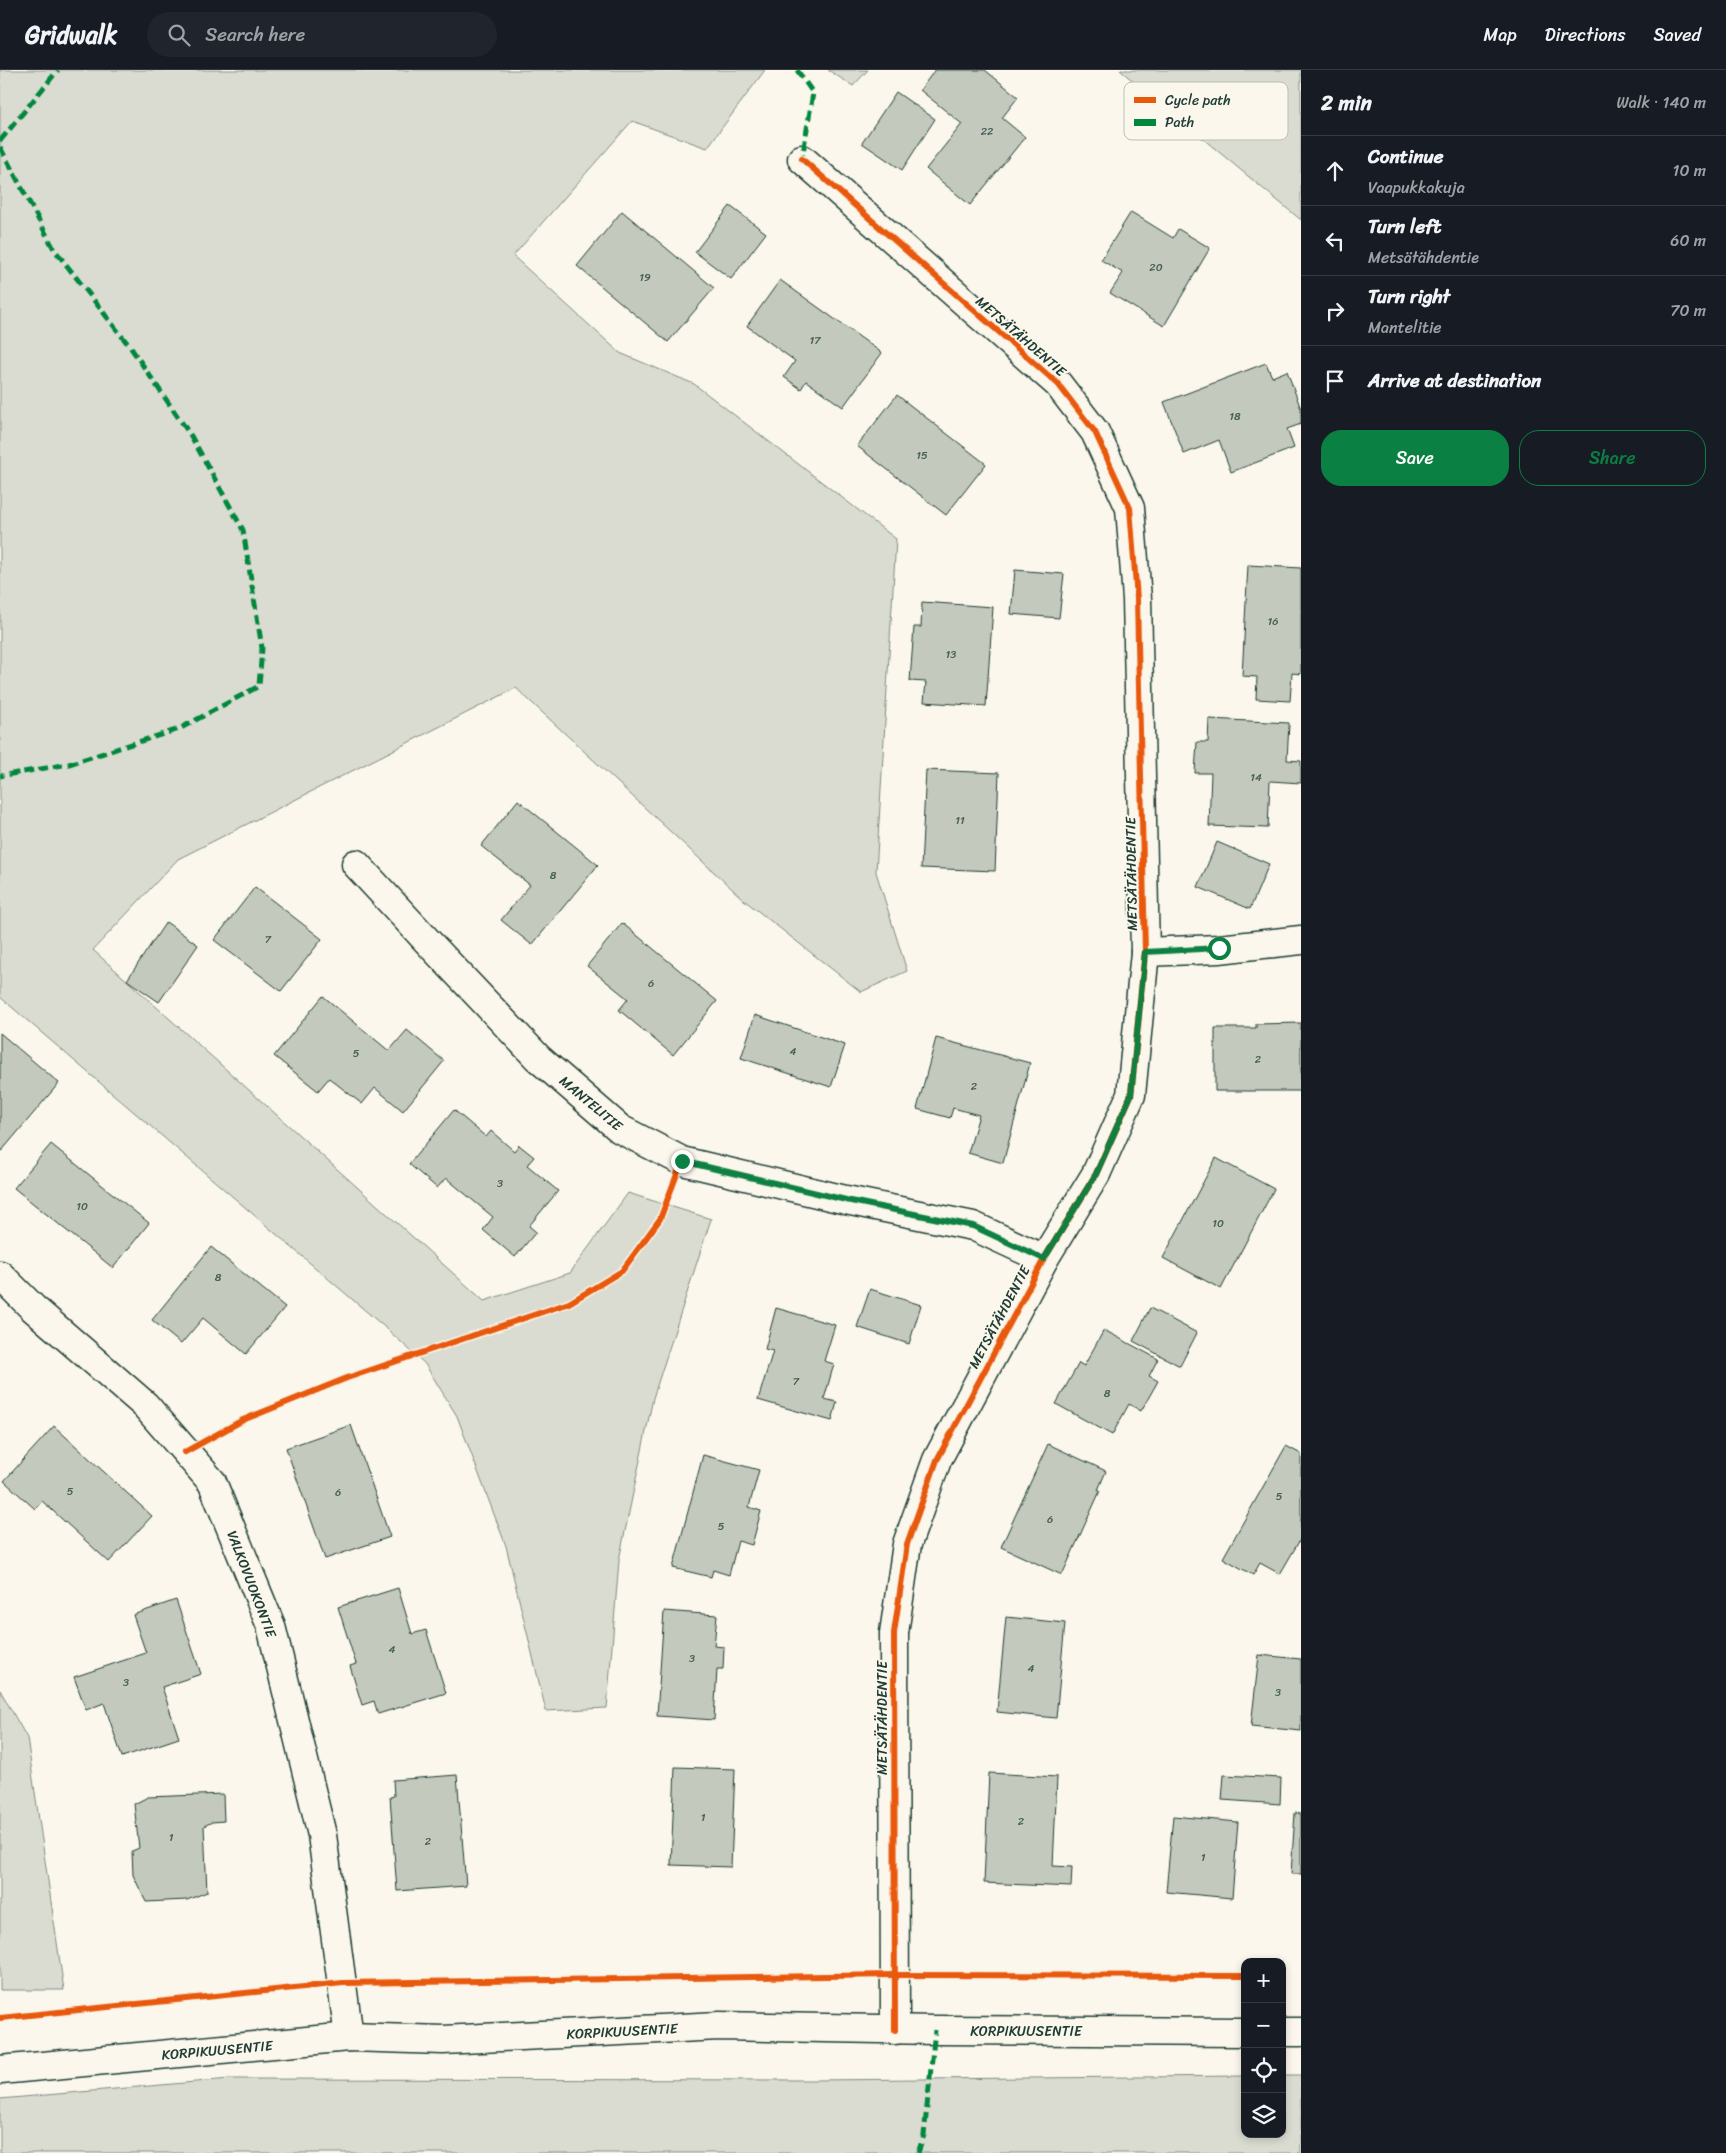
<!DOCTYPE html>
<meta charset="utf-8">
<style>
:root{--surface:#171b24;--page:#20242c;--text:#f1f3f6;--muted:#9ea1a6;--line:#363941;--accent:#0b8043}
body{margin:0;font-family:Sriracha,sans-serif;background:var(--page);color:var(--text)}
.controls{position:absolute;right:15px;bottom:15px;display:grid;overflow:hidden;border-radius:10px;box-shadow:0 2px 8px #0003}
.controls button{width:45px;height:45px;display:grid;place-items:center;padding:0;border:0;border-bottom:1px solid var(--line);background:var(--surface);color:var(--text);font:25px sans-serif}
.stop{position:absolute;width:15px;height:15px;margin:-11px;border:4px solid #0b8043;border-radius:50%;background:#fff}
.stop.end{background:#0b8043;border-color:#fff;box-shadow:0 1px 5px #0008}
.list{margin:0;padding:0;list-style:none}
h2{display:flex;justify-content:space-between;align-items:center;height:65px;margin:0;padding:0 20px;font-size:21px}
h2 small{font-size:16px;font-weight:400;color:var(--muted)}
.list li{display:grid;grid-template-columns:32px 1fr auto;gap:15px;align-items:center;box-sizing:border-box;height:70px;padding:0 20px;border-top:1px solid var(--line)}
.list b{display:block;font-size:19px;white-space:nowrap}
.list p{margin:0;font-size:16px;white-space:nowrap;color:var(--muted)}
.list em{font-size:16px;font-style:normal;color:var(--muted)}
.actions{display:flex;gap:10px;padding:15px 20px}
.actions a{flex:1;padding:11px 0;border:1px solid var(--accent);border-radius:20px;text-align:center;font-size:18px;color:var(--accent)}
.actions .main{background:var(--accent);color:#fff}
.icon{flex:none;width:28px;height:28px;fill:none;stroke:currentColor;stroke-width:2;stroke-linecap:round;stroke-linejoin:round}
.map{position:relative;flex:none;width:1301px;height:2083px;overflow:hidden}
header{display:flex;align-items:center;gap:30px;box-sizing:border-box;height:70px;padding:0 25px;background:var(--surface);border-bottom:1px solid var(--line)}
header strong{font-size:24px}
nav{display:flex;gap:28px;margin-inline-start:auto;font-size:18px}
.search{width:350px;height:45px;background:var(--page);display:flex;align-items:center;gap:12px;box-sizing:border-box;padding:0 18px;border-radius:28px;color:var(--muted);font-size:19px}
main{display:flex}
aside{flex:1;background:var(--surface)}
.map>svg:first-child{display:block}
.green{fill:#dbdcd1;stroke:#7d8c82}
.building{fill:#c4c9be;stroke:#1f3d34}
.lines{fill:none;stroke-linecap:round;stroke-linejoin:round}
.minor-casing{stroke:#1f3d34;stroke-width:31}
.minor{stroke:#fbf7ec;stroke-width:28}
.quiet{stroke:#00873e;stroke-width:5;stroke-dasharray:10 5;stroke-linecap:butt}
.cycleway-casing{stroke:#fbf7ec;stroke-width:9}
.cycleway{stroke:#e8590c;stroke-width:6}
.route{stroke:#0b8043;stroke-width:6}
.labels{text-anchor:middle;stroke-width:4;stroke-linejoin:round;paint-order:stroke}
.number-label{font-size:11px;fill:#486056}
.street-label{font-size:14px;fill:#1f3d34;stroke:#fbf7ec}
.key{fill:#fbf7ec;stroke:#b9bfb5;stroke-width:1}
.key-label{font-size:14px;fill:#1f3d34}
</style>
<header>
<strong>Gridwalk</strong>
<div class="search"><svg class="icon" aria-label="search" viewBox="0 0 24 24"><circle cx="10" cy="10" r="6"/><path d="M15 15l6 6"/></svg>Search here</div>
<nav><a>Map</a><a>Directions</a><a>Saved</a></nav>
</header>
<main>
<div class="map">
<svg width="1301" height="2083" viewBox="0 0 1301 2083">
<rect width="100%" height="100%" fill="#fbf7ec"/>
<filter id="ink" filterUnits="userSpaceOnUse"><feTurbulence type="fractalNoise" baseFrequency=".02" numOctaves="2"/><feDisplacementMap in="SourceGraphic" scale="10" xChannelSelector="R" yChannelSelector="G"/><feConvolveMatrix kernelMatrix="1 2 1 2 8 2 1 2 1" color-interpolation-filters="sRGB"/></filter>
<g filter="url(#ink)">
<!-- green -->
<g class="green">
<polygon points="0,0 765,0 707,78 632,51 513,186 620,283 694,314 896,469 876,802 907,901 861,922 744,830 516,618 178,789 93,880 484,1231 570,1203 628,1123 711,1149 653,1328 619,1490 607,1638 546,1641 506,1476 457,1346 425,1294 388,1260 0,927"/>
<polygon points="828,0 868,0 853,16"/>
<polygon points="1120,0 1301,0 1301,150"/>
<polygon points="0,1620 27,1668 64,1920 0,1920"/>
<polygon points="1282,2005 1301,2005 1301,2083 0,2083 0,2029 230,2009 815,2010 1245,2006 1245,2064 1282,2064"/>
</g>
<!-- building -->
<g class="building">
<polygon points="935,0 985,0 1018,27 1002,48 1025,67 970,135 926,99 962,54 920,20"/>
<polygon points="896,22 935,49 902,100 862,73"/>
<polygon points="730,136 766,163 731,209 695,182"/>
<polygon points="622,141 714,218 668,272 577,196"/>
<polygon points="1131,142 1173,168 1178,159 1210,178 1164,256 1110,223 1123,203 1101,190"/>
<polygon points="780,210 882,283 843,337 806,311 801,319 784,307 795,291 747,256"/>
<polygon points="1266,293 1272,307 1287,301 1301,339 1301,354 1287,359 1294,378 1231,402 1219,370 1184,384 1164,332"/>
<polygon points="897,325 986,394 946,445 857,376"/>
<polygon points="1248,495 1301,498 1301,604 1292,603 1290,631 1256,629 1257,607 1242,606"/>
<polygon points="1015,500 1064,504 1059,548 1011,544"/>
<polygon points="922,532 993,537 986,636 924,632 926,612 910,611 914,557 921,557"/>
<polygon points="1209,649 1289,653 1287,690 1301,691 1301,713 1270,711 1268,758 1209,756 1211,703 1195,703 1197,672 1208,672"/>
<polygon points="926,700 999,703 995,801 921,798"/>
<polygon points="518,730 598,795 532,875 501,850 530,815 481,776"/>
<polygon points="1217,772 1269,794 1250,839 1198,817"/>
<polygon points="255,817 322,869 281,921 214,870"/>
<polygon points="166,852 198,875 159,932 127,910"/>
<polygon points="622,853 717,931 673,985 619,940 628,929 587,896"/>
<polygon points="323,926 389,981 407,960 444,991 403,1041 375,1018 362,1034 329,1008 318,1021 274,986"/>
<polygon points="755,945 845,975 831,1017 741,988"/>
<polygon points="1301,953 1301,1021 1215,1021 1215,958 1256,958 1256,954"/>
<polygon points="0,963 59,1013 0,1083"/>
<polygon points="936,968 1030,993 1003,1093 968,1083 979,1045 953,1038 950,1048 917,1039"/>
<polygon points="454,1040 486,1067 491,1061 514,1081 519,1075 534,1087 527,1095 558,1121 529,1156 536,1162 515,1187 483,1160 493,1147 446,1108 437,1118 409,1094"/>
<polygon points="51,1074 149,1153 113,1198 14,1118"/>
<polygon points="1216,1088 1274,1119 1221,1219 1163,1188"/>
<polygon points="211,1177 285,1237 246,1284 203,1248 181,1274 152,1250"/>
<polygon points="870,1219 921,1235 909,1274 857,1257"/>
<polygon points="776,1238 835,1255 824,1291 834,1294 824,1329 837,1332 832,1351 758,1330 773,1281 765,1279"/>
<polygon points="1150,1238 1197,1263 1180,1296 1133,1271"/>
<polygon points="1104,1260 1158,1289 1149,1306 1158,1311 1141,1341 1129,1334 1112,1365 1056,1334 1079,1293 1084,1296"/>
<polygon points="351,1355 390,1467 325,1489 286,1378"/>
<polygon points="54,1356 152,1446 109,1492 42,1431 35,1439 4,1411"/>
<polygon points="1048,1374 1106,1401 1098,1420 1100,1421 1062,1505 1001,1477"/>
<polygon points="1286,1376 1301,1384 1301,1468 1280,1504 1260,1493 1253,1505 1223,1488"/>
<polygon points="703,1385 759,1400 749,1437 761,1441 752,1475 738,1471 729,1505 713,1500 711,1507 673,1498"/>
<polygon points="398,1518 412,1564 426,1560 446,1623 378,1644 374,1631 362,1635 350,1596 356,1594 338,1537"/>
<polygon points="176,1530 201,1604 162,1617 179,1668 122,1687 104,1633 86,1640 74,1607 146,1583 133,1545"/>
<polygon points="664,1541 717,1545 714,1576 724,1577 723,1599 717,1599 714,1650 657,1646"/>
<polygon points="1006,1547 1065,1553 1056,1648 997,1642"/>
<polygon points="1259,1585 1301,1589 1301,1661 1251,1656"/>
<polygon points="675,1697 735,1699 731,1797 671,1795"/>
<polygon points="989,1703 1057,1707 1053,1796 1072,1797 1071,1817 984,1813"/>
<polygon points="457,1705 466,1816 397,1821 390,1727 394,1726 393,1710"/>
<polygon points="1224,1705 1281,1708 1280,1734 1222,1730"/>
<polygon points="223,1724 224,1751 212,1752 204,1756 207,1822 187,1830 146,1832 133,1805 132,1781 139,1778 134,1734 148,1727"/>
<polygon points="1295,1743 1301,1744 1301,1804 1291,1804"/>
<polygon points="1173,1746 1238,1752 1232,1828 1166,1822"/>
</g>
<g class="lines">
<defs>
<g id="minor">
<polyline points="802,89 1058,314 1095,362 1130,438 1137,529 1145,882 1131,1025 1096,1104 1044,1189 937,1390 907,1474 894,1563 895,1960"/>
<polyline points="356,794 430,874 538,988 620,1059 682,1091 846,1130 973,1156 1044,1189"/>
<polyline points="1145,882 1219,879 1301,870"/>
<polyline points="0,1205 33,1238 145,1335 212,1412 271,1556 322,1765 349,1967"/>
<polyline points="1282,1962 1301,1962"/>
<polyline points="0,2000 349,1967 443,1970 719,1956 935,1960 1245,1962"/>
</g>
</defs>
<!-- minor casing -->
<use href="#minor" class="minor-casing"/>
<!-- minor -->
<use href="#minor" class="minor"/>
<!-- quiet -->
<g class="quiet">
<polyline points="797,0 813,23 802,89"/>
<polyline points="0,71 58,0"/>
<polyline points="0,77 54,179 131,278 191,366 243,460 262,578 259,616 179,659 69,694 0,706"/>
<polyline points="918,2083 924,2065 935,1960"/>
</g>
<defs>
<g id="cycleway">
<polyline points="802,89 1058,314 1095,362 1130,438 1137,529 1145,882 1131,1025 1096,1104 1044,1189 937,1390 907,1474 894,1563 895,1960"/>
<polyline points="185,1382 243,1350 347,1308 569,1233 622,1201 660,1149 682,1091"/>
<polyline points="0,1948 343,1913 895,1905 1245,1906"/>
</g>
</defs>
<!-- cycleway casing -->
<use href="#cycleway" class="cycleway-casing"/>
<!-- cycleway -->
<use href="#cycleway" class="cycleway"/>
</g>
</g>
<g class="lines" filter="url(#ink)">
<!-- route -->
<polyline class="route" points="682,1091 846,1130 973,1156 1044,1189 1096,1104 1131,1025 1145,882 1219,878"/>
</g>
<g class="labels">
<!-- number labels -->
<g class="number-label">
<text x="987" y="65">22</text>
<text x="1156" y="201">20</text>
<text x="645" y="211">19</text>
<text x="815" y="274">17</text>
<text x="1235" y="350">18</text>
<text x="922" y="389">15</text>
<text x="1273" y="555">16</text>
<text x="951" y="588">13</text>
<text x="1256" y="711">14</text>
<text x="960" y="754">11</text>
<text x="553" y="809">8</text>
<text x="268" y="873">7</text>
<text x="651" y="917">6</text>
<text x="793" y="985">4</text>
<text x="356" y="987">5</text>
<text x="1258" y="993">2</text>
<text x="974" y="1020">2</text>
<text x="500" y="1117">3</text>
<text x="82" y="1140">10</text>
<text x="1218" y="1157">10</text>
<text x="218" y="1211">8</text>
<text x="796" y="1315">7</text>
<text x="1107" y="1327">8</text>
<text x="70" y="1425">5</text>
<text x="338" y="1426">6</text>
<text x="1279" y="1430">5</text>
<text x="1050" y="1453">6</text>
<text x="721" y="1460">5</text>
<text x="392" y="1583">4</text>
<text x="692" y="1592">3</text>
<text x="1031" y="1602">4</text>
<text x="126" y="1616">3</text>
<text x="1278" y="1626">3</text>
<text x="703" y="1751">1</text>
<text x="1021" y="1755">2</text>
<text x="171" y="1771">1</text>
<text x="428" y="1775">2</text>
<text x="1203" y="1791">1</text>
</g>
<!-- street labels -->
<g class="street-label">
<text transform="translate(1021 266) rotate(41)" y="5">METSÄTÄHDENTIE</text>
<text transform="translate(1131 804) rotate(-91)" y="5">METSÄTÄHDENTIE</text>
<text transform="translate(591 1033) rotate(40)" y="5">MANTELITIE</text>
<text transform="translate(999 1247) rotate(-62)" y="5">METSÄTÄHDENTIE</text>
<text transform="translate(252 1514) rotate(69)" y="5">VALKOVUOKONTIE</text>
<text transform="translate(882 1648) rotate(-90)" y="5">METSÄTÄHDENTIE</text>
<text transform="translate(622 1961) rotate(-3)" y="5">KORPIKUUSENTIE</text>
<text x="1026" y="1966">KORPIKUUSENTIE</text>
<text transform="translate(217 1980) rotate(-5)" y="5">KORPIKUUSENTIE</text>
</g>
</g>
<!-- legend -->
<rect x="1124" y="12" width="164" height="58" rx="8" class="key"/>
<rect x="1134" y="27" width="22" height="6" fill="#e8590c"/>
<rect x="1134" y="49" width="22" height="7" fill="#00873e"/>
<g class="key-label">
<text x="1165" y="35">Cycle path</text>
<text x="1165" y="57">Path</text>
</g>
</svg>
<div class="controls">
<button>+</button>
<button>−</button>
<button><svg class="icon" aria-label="locate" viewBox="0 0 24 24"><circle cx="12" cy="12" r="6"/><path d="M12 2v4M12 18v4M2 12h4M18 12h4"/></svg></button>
<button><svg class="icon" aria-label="layers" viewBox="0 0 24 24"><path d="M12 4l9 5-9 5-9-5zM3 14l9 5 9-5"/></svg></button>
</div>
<div class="stop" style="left:1219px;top:878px"></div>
<div class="stop end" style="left:682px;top:1091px"></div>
</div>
<aside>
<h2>2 min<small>Walk · 140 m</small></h2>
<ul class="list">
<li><svg class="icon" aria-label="ahead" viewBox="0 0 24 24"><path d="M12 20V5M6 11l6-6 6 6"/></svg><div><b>Continue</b><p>Vaapukkakuja</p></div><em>10 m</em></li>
<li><svg class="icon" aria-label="left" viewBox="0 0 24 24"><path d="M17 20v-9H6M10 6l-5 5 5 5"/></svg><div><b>Turn left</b><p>Metsätähdentie</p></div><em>60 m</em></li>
<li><svg class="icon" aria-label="right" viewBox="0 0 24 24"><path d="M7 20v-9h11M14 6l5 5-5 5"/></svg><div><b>Turn right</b><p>Mantelitie</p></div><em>70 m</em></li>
<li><svg class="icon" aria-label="arrive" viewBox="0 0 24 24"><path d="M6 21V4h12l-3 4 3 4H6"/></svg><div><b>Arrive at destination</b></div></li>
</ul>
<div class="actions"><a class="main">Save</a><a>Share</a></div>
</aside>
</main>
